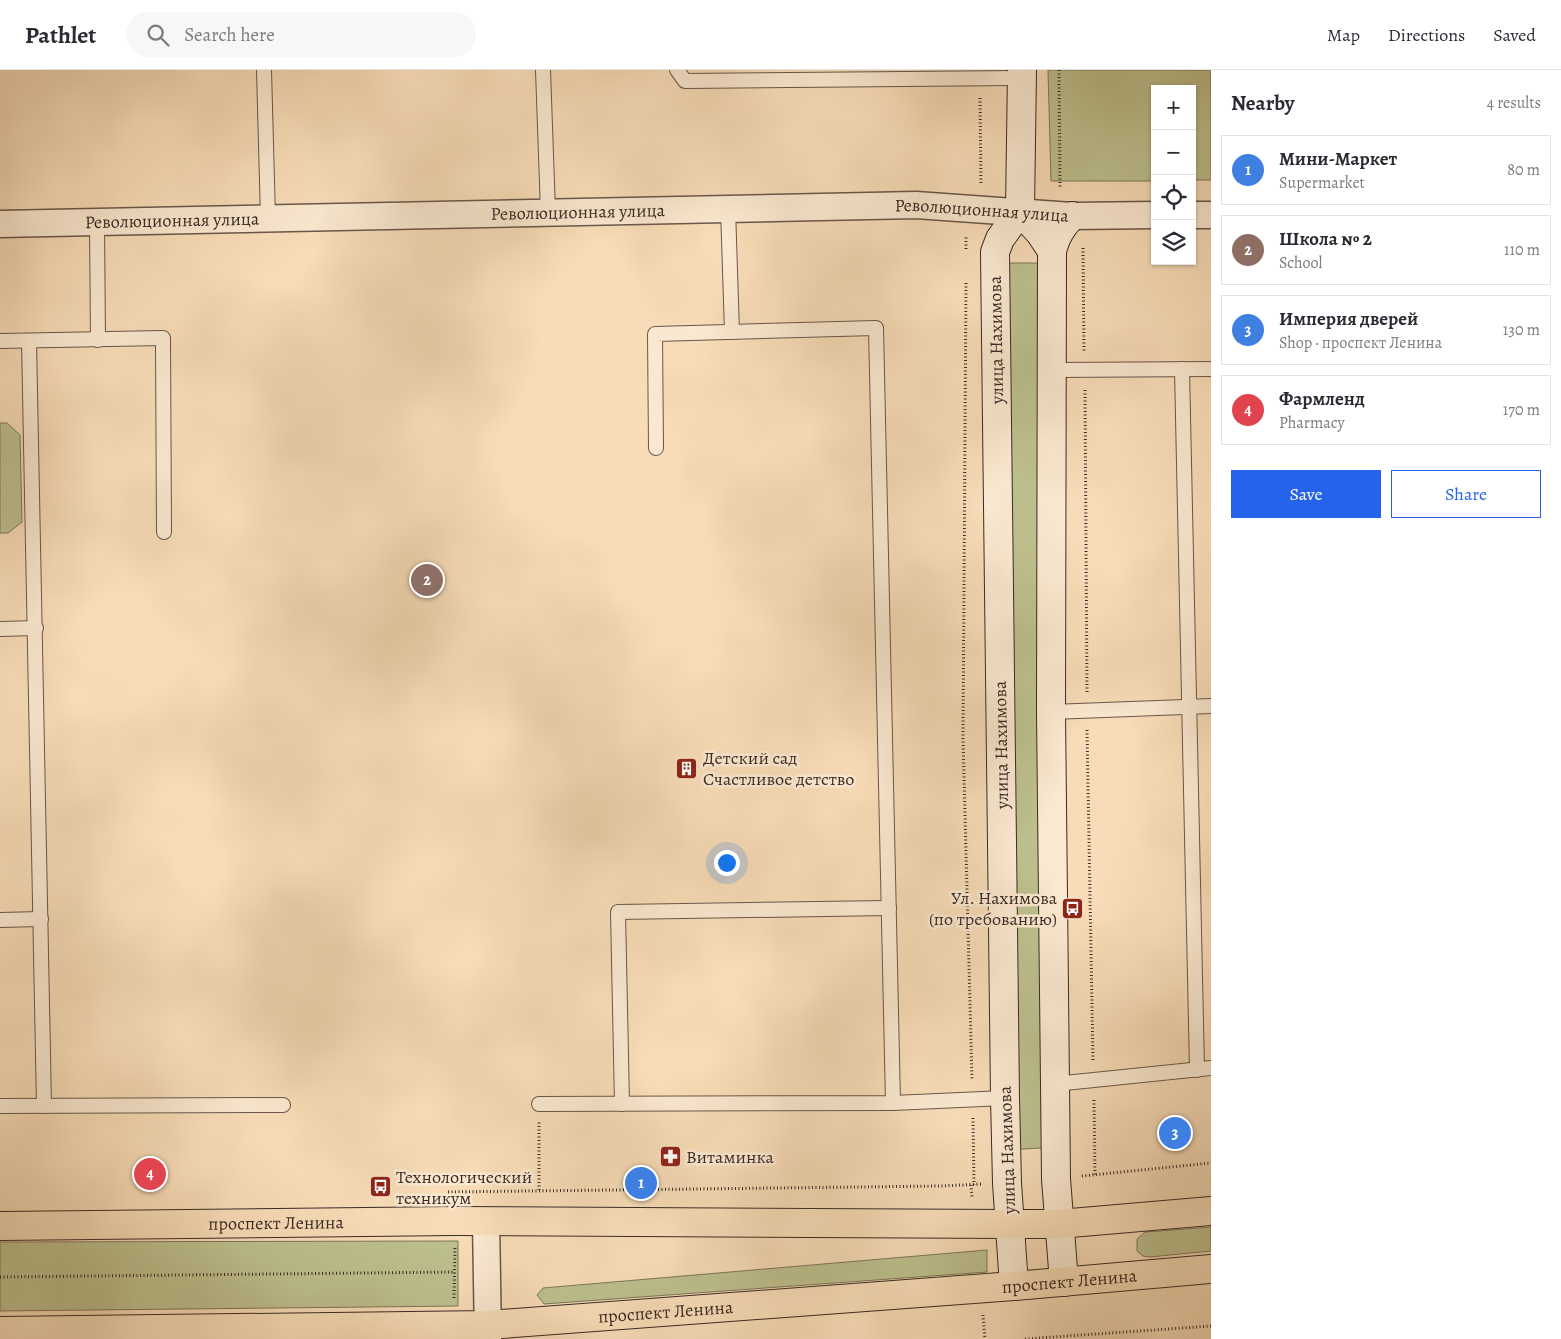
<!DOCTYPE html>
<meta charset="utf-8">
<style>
:root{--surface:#fff;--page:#f7f7f7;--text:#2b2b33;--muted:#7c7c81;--line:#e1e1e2;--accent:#2563eb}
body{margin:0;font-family:Alegreya,serif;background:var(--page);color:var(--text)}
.controls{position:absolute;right:15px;top:15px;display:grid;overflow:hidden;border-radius:0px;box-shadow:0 1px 4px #0004}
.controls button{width:45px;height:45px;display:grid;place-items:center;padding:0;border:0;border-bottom:1px solid var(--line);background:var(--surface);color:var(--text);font:25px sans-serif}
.you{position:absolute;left:726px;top:792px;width:18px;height:18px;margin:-12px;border:4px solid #fff;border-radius:50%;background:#1a73e8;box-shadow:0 0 0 8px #1a73e833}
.badge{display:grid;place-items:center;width:32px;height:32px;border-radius:50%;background:var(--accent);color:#fff;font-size:16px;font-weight:700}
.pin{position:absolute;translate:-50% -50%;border:2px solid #fff;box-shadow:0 1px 5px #0006}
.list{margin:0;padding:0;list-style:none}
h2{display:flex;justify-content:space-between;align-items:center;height:65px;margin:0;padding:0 20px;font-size:21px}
h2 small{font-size:16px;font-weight:400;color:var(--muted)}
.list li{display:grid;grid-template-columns:32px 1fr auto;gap:15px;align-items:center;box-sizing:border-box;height:70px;margin:0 10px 10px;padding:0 10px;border:1px solid var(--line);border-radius:0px}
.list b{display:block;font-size:19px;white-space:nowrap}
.list p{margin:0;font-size:16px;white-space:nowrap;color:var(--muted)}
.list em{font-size:16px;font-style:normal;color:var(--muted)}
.actions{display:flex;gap:10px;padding:15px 20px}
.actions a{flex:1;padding:11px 0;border:1px solid var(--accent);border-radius:0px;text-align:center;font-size:18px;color:var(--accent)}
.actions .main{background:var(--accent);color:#fff}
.icon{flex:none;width:28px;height:28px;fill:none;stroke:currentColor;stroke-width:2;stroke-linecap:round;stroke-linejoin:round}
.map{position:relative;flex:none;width:1211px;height:1269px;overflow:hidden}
header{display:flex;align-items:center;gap:30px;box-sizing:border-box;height:70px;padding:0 25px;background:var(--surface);border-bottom:1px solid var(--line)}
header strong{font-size:24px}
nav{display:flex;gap:28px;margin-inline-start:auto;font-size:18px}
.search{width:350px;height:45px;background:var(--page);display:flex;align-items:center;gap:12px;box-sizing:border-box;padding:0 18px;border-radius:28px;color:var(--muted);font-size:19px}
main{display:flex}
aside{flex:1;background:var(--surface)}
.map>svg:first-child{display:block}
.green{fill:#bdc08e;stroke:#7c765a}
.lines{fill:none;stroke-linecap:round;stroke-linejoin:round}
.lane-casing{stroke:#69574a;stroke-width:16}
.street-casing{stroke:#69574a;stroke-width:29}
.secondary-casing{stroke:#3a2b25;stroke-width:30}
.primary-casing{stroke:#3a2b25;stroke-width:30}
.path{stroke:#3a2b25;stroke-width:3;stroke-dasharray:1 2.5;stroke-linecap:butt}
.lane{stroke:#fae8d0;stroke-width:14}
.street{stroke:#fae8d0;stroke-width:26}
.secondary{stroke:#fae8d0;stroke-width:28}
.primary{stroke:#f7dcb7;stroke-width:28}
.labels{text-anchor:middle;stroke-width:5;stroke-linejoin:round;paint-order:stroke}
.street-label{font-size:18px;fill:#3a2b25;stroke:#fae8d0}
.poi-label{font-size:18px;fill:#3a2b25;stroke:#fae8d0;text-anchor:start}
</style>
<header>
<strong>Pathlet</strong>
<div class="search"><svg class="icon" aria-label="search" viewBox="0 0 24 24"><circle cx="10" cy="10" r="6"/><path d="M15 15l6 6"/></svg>Search here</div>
<nav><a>Map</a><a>Directions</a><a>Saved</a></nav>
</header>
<main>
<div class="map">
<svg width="1211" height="1269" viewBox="0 0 1211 1269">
<rect width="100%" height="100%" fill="#f7dcb7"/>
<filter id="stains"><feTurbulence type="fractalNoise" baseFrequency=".004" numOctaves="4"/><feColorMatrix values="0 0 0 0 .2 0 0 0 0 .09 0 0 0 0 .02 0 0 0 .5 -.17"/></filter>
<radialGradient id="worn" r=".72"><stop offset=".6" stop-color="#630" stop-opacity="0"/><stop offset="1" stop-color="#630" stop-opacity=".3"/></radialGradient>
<!-- green -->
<g class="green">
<polygon points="1048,0 1211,0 1211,110 1192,110 1192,19 1155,19 1155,111 1051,111"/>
<polygon points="1002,193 1045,193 1059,1077 1005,1080"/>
<polygon points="0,353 7,353 20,365 22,452 8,463 0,463"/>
<polygon points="1211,1157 1211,1181 1150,1187 1143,1186 1137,1181 1137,1169 1145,1162"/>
<polygon points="458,1171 458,1236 0,1241 0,1172"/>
<polygon points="987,1180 987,1202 544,1234 537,1225 543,1218"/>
</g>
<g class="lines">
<defs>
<g id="lane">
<polyline points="264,0 268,148"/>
<polyline points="543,0 548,142"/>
<polyline points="677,0 685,11 1022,8"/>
<polyline points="728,138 732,262"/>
<polyline points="97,152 98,270"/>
<polyline points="0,271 163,268 164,462"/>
<polyline points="29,271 44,1036"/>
<polyline points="1182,299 1197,1000"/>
<polyline points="1053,300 1211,299"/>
<polyline points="656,378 655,264 876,258 893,1033"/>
<polyline points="0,559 36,558"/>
<polyline points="1051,642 1211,636"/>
<polyline points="0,850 41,849"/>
<polyline points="1055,1014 1211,998"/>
<polyline points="539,1034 893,1033 1005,1028"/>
<polyline points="622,1034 618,842 889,838"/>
<polyline points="0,1036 283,1035"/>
</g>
<g id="street">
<polyline points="1192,145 1211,145"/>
<path id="s1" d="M0 154 916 135 1072 146 1155 145"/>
<polyline points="486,1151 488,1269"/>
</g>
<g id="secondary">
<polyline points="1020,141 1040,163 1052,181 1051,642 1055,1014 1056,1109 1064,1212"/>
<path d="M1052 181C1056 166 1061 157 1072 146"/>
<polyline points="1014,1216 1007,1113 1005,1028 995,182 1000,169 1020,141 1022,0"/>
</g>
<g id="primary">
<path id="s2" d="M0 1156 454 1151 1010 1154H1059L1211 1141"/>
<path id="s3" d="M0 1261 488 1255 1014 1216 1211 1199"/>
</g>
</defs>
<!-- lane casing -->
<use href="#lane" class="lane-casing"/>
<!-- street casing -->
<use href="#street" class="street-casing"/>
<!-- secondary casing -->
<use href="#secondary" class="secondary-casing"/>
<!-- primary casing -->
<use href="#primary" class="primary-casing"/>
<!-- path -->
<g class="path">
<polyline points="1059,0 1060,119"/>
<polyline points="980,28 981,114"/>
<polyline points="1083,178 1084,282"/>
<polyline points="966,179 966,165"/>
<polyline points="966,213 963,668 972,1009"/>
<polyline points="1085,320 1087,622"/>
<polyline points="1087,660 1093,992"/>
<polyline points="1094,1030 1095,1105"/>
<polyline points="973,1048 974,1115"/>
<polyline points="1082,1106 1211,1093"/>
<polyline points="971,1115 972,1127"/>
<polyline points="539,1120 539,1052"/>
<polyline points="448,1122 940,1116 982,1114"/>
<polyline points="0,1207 455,1202"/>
<polyline points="454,1228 455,1177"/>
<polyline points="983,1245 985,1269"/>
<polyline points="1025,1269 1211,1256"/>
</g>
<!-- lane -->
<use href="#lane" class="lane"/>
<!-- street -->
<use href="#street" class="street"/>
<!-- secondary -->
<use href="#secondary" class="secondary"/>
<!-- primary -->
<use href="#primary" class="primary"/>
</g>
<!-- icons -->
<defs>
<symbol id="building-square" viewBox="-11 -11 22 22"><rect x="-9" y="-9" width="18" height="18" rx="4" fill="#8f2418" stroke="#fae8d0"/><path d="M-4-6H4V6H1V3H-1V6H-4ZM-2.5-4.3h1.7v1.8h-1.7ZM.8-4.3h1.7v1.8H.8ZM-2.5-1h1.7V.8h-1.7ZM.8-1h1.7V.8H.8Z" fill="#fff"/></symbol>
<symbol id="bus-square" viewBox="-11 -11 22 22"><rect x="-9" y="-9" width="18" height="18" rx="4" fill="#8f2418" stroke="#fae8d0"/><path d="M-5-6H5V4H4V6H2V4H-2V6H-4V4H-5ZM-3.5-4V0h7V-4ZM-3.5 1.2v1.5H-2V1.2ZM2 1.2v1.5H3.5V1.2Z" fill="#fff"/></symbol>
<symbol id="pharmacy-square" viewBox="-11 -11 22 22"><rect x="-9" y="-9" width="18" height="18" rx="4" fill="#8f2418" stroke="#fae8d0"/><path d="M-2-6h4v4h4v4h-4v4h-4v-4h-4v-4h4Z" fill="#fff"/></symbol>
</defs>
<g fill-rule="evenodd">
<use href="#building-square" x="674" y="686" width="25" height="25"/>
<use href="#bus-square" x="1060" y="826" width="25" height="25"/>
<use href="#pharmacy-square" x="658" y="1074" width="25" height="25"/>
<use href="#bus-square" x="368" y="1104" width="25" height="25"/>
</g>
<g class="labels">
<!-- street labels -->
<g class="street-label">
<text dy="6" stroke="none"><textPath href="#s1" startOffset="578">Революционная улица</textPath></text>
<text dy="6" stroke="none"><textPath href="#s1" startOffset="982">Революционная улица</textPath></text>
<text dy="6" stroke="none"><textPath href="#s1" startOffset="172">Революционная улица</textPath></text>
<text transform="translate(996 270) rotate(-91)" y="6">улица Нахимова</text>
<text transform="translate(1001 675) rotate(-91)" y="6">улица Нахимова</text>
<text transform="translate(1007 1080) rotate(-92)" y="6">улица Нахимова</text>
<text dy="6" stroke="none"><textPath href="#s2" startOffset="276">проспект Ленина</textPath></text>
<text dy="6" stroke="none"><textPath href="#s3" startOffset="1071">проспект Ленина</textPath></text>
<text dy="6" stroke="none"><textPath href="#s3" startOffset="666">проспект Ленина</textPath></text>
</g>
<!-- poi labels -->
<g class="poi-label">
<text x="703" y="694">Детский сад<tspan x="703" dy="21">Счастливое детство</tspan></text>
<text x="1057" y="834" text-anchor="end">Ул. Нахимова<tspan x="1057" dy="21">(по требованию)</tspan></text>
<text x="686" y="1093">Витаминка</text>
<text x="396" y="1113">Технологический<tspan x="396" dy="21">техникум</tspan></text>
</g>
</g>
<rect width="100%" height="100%" filter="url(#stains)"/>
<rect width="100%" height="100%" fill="url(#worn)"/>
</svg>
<div class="controls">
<button>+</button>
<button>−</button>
<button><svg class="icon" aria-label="locate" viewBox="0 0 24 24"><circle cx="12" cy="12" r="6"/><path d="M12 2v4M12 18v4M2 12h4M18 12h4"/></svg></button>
<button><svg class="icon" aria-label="layers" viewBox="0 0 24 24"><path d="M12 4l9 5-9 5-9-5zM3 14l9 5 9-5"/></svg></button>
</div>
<div class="you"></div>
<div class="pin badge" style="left:641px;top:1113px;background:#3f7fe0">1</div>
<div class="pin badge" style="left:427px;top:510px;background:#8d6e63">2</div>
<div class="pin badge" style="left:1175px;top:1063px;background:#3f7fe0">3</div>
<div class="pin badge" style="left:150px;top:1104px;background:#e0444e">4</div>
</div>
<aside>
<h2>Nearby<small>4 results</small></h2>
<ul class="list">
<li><span class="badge" style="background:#3f7fe0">1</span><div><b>Мини-Маркет</b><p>Supermarket</p></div><em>80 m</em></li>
<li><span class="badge" style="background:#8d6e63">2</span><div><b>Школа № 2</b><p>School</p></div><em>110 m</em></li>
<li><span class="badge" style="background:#3f7fe0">3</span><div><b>Империя дверей</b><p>Shop · проспект Ленина</p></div><em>130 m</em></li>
<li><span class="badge" style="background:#e0444e">4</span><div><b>Фармленд</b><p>Pharmacy</p></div><em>170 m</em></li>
</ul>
<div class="actions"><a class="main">Save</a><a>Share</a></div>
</aside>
</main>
